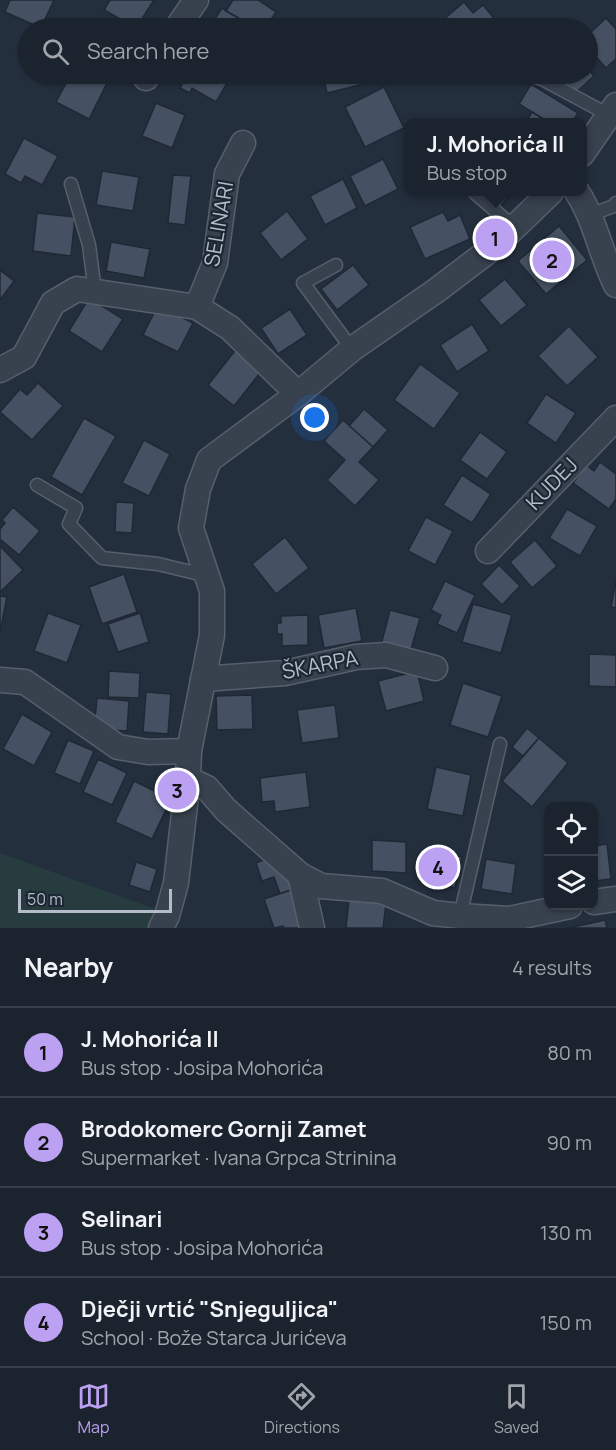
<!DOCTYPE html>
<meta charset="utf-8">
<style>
:root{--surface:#1b232e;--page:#242b36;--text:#f1f3f6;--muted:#a0a4aa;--line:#39404a;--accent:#bca0f2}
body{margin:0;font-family:Manrope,sans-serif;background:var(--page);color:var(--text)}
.controls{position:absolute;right:18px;bottom:18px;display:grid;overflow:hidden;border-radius:12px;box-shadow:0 2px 4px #0004}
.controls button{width:54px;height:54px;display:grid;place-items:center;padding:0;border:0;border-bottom:2px solid var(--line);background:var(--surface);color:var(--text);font:30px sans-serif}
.scale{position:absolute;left:18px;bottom:15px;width:154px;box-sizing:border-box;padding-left:6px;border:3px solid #b4bcc9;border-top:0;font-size:16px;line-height:21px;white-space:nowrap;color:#b4bcc9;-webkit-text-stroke:4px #1d2633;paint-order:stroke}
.you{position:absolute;left:315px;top:418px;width:21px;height:21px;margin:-15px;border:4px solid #fff;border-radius:50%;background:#1a73e8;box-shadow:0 0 0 9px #1a73e833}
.badge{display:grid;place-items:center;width:39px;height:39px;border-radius:50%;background:var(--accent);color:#111;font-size:20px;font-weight:700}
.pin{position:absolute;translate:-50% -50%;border:3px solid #fff;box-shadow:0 2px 6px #0006}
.popup{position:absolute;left:404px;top:118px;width:183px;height:78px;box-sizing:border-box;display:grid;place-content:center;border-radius:12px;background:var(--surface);filter:drop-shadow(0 2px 4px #0005);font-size:20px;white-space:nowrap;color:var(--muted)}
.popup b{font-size:22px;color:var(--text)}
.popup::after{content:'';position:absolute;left:50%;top:100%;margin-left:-12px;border:12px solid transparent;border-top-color:var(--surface)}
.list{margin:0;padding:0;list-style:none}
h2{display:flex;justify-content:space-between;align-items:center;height:78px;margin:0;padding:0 24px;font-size:26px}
h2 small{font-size:20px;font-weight:400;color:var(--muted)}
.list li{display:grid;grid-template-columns:39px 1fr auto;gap:18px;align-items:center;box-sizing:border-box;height:90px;padding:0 24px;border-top:2px solid var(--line)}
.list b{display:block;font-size:22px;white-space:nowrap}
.list p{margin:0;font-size:20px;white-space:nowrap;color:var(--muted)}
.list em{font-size:20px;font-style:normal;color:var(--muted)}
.icon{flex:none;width:33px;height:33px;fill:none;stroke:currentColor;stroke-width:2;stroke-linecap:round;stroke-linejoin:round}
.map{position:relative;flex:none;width:616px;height:928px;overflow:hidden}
.search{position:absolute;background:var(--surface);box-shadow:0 2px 4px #0004;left:18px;right:18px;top:18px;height:66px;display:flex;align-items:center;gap:15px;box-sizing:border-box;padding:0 21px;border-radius:33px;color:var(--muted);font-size:22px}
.sheet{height:438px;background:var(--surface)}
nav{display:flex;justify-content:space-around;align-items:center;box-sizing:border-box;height:84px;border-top:2px solid var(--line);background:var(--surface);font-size:16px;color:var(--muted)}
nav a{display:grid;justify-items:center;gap:3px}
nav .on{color:var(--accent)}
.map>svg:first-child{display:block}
.green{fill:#263c3f}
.building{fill:#455162;stroke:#1f2835;stroke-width:1.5}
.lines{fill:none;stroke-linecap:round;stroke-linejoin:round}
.lane-casing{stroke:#565f6c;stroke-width:15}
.street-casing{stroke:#565f6c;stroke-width:27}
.lane{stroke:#38414e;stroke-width:12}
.street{stroke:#38414e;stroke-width:24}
.labels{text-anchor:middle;stroke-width:4.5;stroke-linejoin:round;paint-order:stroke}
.street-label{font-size:21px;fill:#b4bcc9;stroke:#1d2633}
</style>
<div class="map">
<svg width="616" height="928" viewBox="0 0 616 928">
<rect width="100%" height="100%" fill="#242f3e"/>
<!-- green -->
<polygon class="green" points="0,853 158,910 149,928 0,928"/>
<!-- building -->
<g class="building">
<polygon points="10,0 54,0 41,28 5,12"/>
<polygon points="110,0 154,0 136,28 104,10"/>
<polygon points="233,0 258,0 276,12 265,28 256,28 226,11"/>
<polygon points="464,2 473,13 483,5 502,28 449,28 443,20"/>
<polygon points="222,8 226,11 256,28 209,28"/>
<polygon points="606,18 616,29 616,59 606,68 588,48 588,35"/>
<polygon points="588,69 594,76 572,96 551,74 588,74"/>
<polygon points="71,74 88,74 107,83 89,119 56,102"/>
<polygon points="188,74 232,74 216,102 192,88 190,93 180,88"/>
<polygon points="323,74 366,74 368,83 327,93"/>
<polygon points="531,84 578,113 572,122 548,122 519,104"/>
<polygon points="384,87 404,128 365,147 345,107"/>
<polygon points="156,103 185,115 172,148 142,136"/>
<polygon points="532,112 548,122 526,122"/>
<polygon points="24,138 58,156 42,185 25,176 21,183 5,174"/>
<polygon points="383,159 398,189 365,206 350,176"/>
<polygon points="102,171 139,177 133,211 96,205"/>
<polygon points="173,175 191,176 185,225 168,223"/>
<polygon points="343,179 357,208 325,225 310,196"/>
<polygon points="480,192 512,192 500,207"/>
<polygon points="287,211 308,239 281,260 260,233"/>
<polygon points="443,212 448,221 460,215 470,239 425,259 410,227"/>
<polygon points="37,213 75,217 71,256 33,251"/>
<polygon points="559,226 587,260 546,294 518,261"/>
<polygon points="111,242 150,249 144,278 106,271"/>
<polygon points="353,265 369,285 337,310 321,289"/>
<polygon points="0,270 14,281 0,300"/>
<polygon points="505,279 527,305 501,326 479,300"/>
<polygon points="89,298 123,319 102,352 69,331"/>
<polygon points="158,305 193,323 178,352 143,335"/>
<polygon points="290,309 307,335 278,354 261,328"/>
<polygon points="472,324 489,351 457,372 440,345"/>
<polygon points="569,326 598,357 567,386 538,356"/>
<polygon points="237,348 263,369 234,406 208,385"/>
<polygon points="420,364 460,393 434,429 394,400"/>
<polygon points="38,383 63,406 32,440 0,412 20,389 27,395"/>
<polygon points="546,394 576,413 556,443 527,423"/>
<polygon points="364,409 388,430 373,447 349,426"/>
<polygon points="84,418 116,436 82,495 51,477"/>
<polygon points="343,420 373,447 359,462 379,480 355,506 327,480 345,460 324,441"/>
<polygon points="480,432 507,452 487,479 460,460"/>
<polygon points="144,440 170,454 149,496 122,483"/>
<polygon points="600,462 616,474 616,499 609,509 573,483 586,465 594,471"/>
<polygon points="462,475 491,494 472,523 443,505"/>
<polygon points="116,502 134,503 132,533 115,532"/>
<polygon points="13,507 40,531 19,555 0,539 0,529 5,523 2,520"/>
<polygon points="567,509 597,526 580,556 549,538"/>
<polygon points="426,517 453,531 435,565 408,551"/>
<polygon points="285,537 309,568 276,594 252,564"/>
<polygon points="535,540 557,566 532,588 510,562"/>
<polygon points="0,546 23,570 0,592"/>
<polygon points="499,565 520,586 502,605 481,584"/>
<polygon points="124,574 137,612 102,624 89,587"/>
<polygon points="616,579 616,608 611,607"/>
<polygon points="445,581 475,595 457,633 437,624 441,615 431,610"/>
<polygon points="0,596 7,597 0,632"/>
<polygon points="473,604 512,615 501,653 462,642"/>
<polygon points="356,608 362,641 324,648 318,615"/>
<polygon points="390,610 420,618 410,653 381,645"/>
<polygon points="48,613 81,625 67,663 34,651"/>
<polygon points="140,613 149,642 118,652 108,624"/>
<polygon points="308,615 308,645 282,646 282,634 277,634 277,623 281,623 281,616"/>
<polygon points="589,654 616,655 616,687 589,686"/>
<polygon points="109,671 140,673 139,698 108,697"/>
<polygon points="417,671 424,701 386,711 378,681"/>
<polygon points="463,683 502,696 488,737 450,725"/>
<polygon points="146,692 171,694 168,734 143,732"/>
<polygon points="252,695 253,729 217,730 216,696"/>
<polygon points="97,698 129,701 127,731 94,729"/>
<polygon points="335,705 339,738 302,743 297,710"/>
<polygon points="22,714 52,732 34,766 3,749"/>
<polygon points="527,728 539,738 523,756 512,747"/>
<polygon points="539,738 568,763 532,807 502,781"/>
<polygon points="68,740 94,751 80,784 54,773"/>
<polygon points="98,759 127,773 112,805 83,792"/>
<polygon points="436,767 471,775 463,816 427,809"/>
<polygon points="306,772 310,807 275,812 274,801 262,802 260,778"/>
<polygon points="134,781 171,799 152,839 115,822"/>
<polygon points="372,840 406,842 406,873 372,871"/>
<polygon points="607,844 611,879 594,881 594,846"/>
<polygon points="432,850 462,857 455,888 424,880"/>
<polygon points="273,856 294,889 280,894 274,877 262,881 256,863"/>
<polygon points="486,859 516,864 512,894 481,889"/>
<polygon points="136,862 157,869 150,892 129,885"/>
<polygon points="294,889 307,928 284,928 283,926 274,928 264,899"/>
<polygon points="349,900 386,903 383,928 346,928"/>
<polygon points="605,920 607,928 569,928"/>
</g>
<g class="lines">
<defs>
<g id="lane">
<polyline points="525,74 542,79 609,115"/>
<polyline points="71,184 89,245 95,292"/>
<polyline points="475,193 515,228"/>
<polyline points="589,215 614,206 616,203"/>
<polyline points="336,265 303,283 352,349"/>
<polyline points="37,485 76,508 69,524 102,558 158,564 208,576"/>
<polyline points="460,916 500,744"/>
</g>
<g id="street">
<polyline points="177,28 196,0"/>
<polyline points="146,78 148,74"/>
<polyline points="582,154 616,105"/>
<path d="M577 192C595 219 601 255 616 285"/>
<polyline points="197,307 215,263 227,174 243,143"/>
<polyline points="0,370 24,357 53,303 77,289 197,307 230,328 298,394"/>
<polyline points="488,551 616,418"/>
<polyline points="203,679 285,673 356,657 386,655 435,668"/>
<polyline points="0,680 25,682 118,747 148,752 189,751"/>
<polyline points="188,779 207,788 226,810 300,875 321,886 382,891 433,913 460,916 509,919 570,906"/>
<polyline points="300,875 312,928"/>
<polyline points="594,902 616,899"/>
<polyline points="161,928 167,916 176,883 188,779 189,751 212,635 212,591 191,528 198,489 209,460 298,394 352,349 437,290 495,246 551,192"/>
</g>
</defs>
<!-- lane casing -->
<use href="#lane" class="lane-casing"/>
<!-- street casing -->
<use href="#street" class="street-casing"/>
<!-- lane -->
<use href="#lane" class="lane"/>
<!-- street -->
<use href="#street" class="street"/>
</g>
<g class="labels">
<!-- street labels -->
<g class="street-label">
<text transform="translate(219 224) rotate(-80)" y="7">SELINARI</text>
<text transform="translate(552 484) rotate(-46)" y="7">KUDEJ</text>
<text transform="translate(320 665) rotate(-11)" y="7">ŠKARPA</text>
</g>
</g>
</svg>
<div class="controls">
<button><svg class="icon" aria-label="locate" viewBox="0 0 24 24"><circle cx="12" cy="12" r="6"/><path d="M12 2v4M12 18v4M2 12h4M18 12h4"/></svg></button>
<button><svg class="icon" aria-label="layers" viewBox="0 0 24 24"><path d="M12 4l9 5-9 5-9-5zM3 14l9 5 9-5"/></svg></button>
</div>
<div class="scale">50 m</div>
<div class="you"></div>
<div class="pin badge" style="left:495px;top:238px">1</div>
<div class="popup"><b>J. Mohorića II</b>Bus stop</div>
<div class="pin badge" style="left:552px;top:260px">2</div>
<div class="pin badge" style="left:177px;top:790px">3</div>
<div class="pin badge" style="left:438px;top:867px">4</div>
<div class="search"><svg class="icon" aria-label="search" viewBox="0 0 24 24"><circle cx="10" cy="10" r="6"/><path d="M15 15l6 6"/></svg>Search here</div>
</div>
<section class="sheet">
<h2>Nearby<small>4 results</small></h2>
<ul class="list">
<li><span class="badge">1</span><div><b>J. Mohorića II</b><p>Bus stop · Josipa Mohorića</p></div><em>80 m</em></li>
<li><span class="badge">2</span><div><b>Brodokomerc Gornji Zamet</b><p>Supermarket · Ivana Grpca Strinina</p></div><em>90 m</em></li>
<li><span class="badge">3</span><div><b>Selinari</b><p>Bus stop · Josipa Mohorića</p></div><em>130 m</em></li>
<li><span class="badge">4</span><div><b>Dječji vrtić &quot;Snjeguljica&quot;</b><p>School · Bože Starca Jurićeva</p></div><em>150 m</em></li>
</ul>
</section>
<nav>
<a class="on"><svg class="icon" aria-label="map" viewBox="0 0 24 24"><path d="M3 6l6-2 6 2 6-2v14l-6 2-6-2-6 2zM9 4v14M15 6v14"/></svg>Map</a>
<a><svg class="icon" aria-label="directions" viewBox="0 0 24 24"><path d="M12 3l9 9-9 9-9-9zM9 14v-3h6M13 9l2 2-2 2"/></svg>Directions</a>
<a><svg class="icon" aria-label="saved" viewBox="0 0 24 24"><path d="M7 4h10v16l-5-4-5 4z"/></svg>Saved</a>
</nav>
